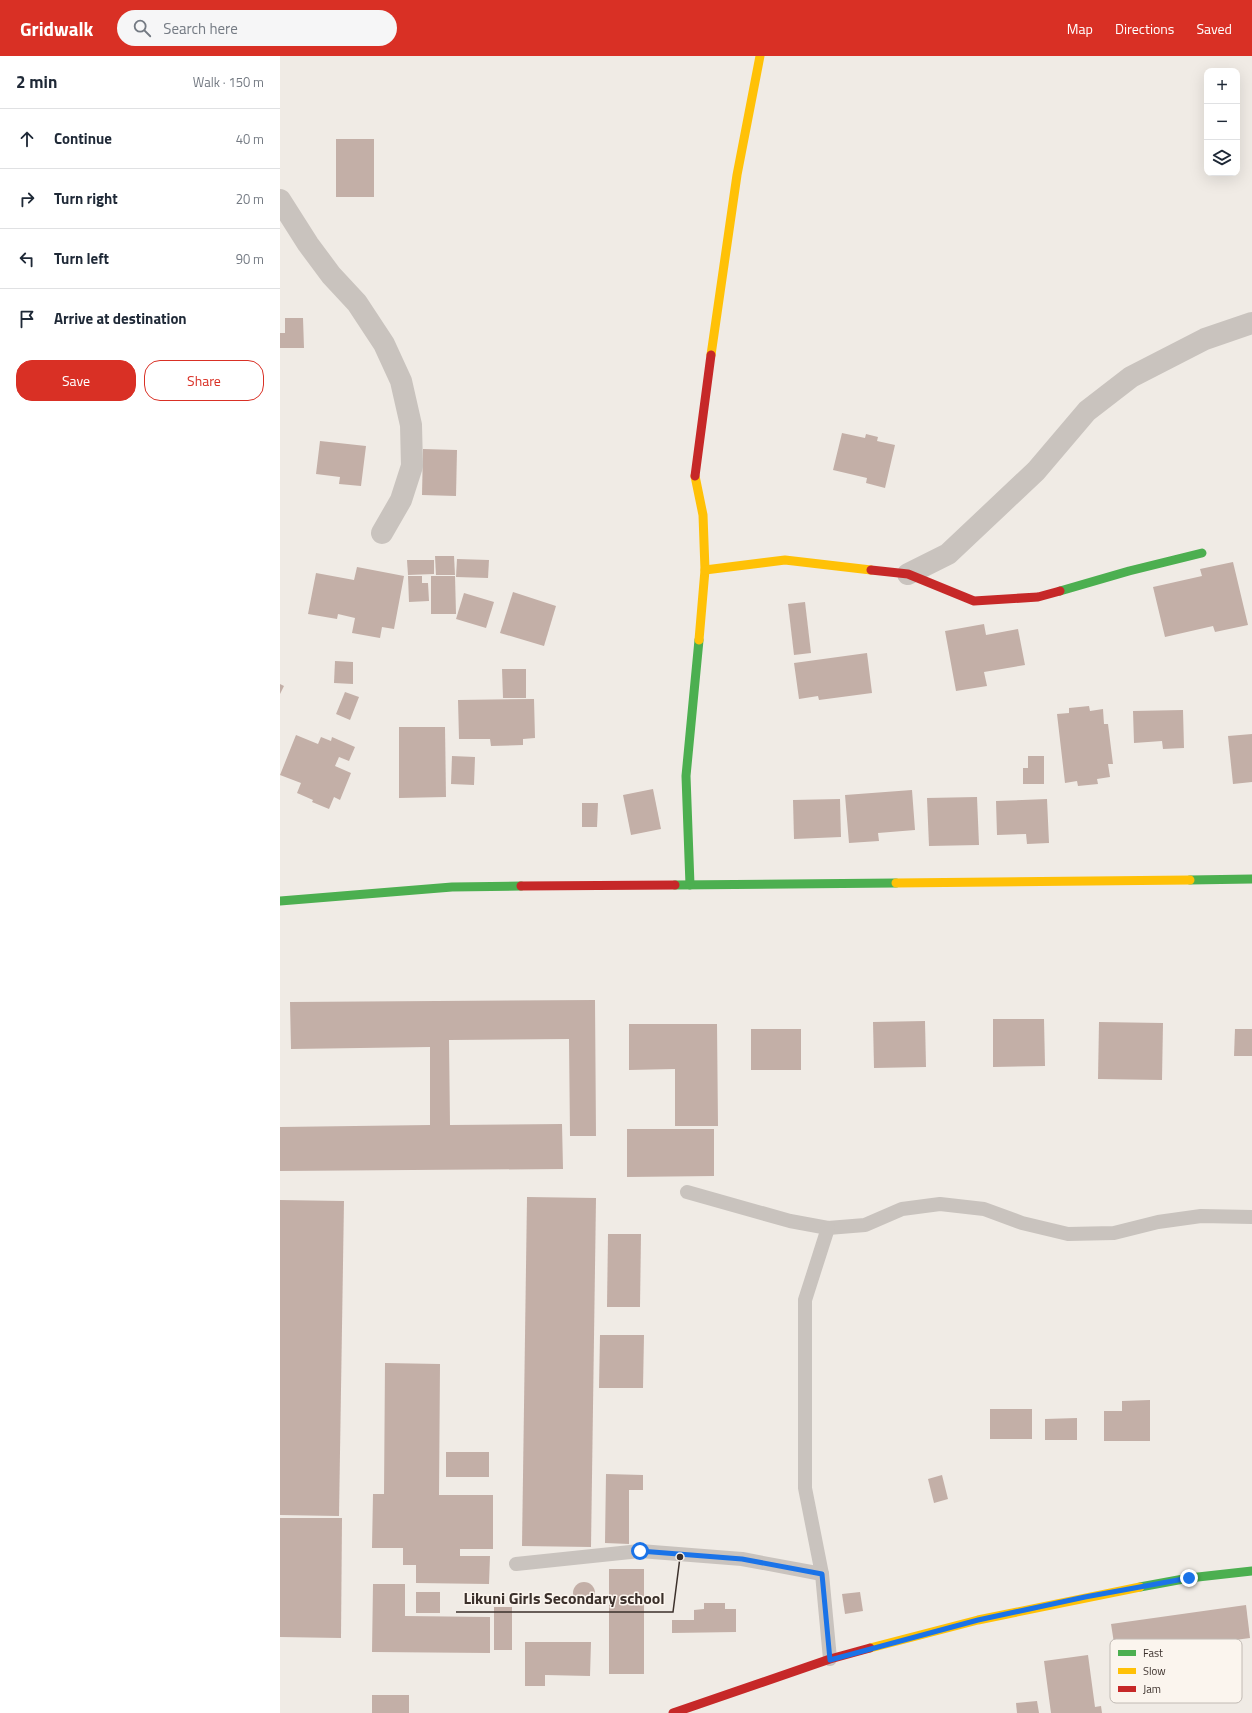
<!DOCTYPE html>
<meta charset="utf-8">
<style>
:root{--surface:#fff;--page:#f6f6f7;--text:#1f2937;--muted:#747a83;--line:#e0e1e3;--accent:#d93025}
body{margin:0;font-family:"Titillium Web",sans-serif;background:var(--page);color:var(--text)}
.controls{position:absolute;right:12px;top:12px;display:grid;overflow:hidden;border-radius:8px;box-shadow:0 4px 16px #0002}
.controls button{width:36px;height:36px;display:grid;place-items:center;padding:0;border:0;border-bottom:1px solid var(--line);background:var(--surface);color:var(--text);font:20px sans-serif}
.stop{position:absolute;width:12px;height:12px;margin:-9px;border:3px solid #1a73e8;border-radius:50%;background:#fff}
.stop.end{background:#1a73e8;border-color:#fff;box-shadow:0 1px 4px #0008}
.list{margin:0;padding:0;list-style:none}
h2{display:flex;justify-content:space-between;align-items:center;height:52px;margin:0;padding:0 16px;font-size:17px}
h2 small{font-size:13px;font-weight:400;color:var(--muted)}
.list li{display:grid;grid-template-columns:26px 1fr auto;gap:12px;align-items:center;box-sizing:border-box;height:60px;padding:0 16px;border-top:1px solid var(--line)}
.list b{display:block;font-size:15px;white-space:nowrap}
.list em{font-size:13px;font-style:normal;color:var(--muted)}
.actions{display:flex;gap:8px;padding:12px 16px}
.actions a{flex:1;padding:9px 0;border:1px solid var(--accent);border-radius:16px;text-align:center;font-size:14px;color:var(--accent)}
.actions .main{background:var(--accent);color:#fff}
.icon{flex:none;width:22px;height:22px;fill:none;stroke:currentColor;stroke-width:2;stroke-linecap:round;stroke-linejoin:round}
.map{position:relative;flex:none;width:972px;height:1657px;overflow:hidden}
header{display:flex;align-items:center;gap:24px;box-sizing:border-box;height:56px;padding:0 20px;background:var(--accent);color:#fff}
header strong{font-size:19px}
nav{display:flex;gap:22px;margin-inline-start:auto;font-size:14px}
.search{width:280px;height:36px;background:var(--page);display:flex;align-items:center;gap:10px;box-sizing:border-box;padding:0 14px;border-radius:22px;color:var(--muted);font-size:15px}
main{display:flex}
aside{flex:1;background:var(--surface)}
.map>svg:first-child{display:block}
.building{fill:#c3afa7}
.lines{fill:none;stroke-linecap:round;stroke-linejoin:round}
.lane{stroke:#c9c3be;stroke-width:14}
.street{stroke:#c9c3be;stroke-width:22}
.fast{stroke:#4caf50;stroke-width:9}
.slow{stroke:#ffc107;stroke-width:9}
.jam{stroke:#c62828;stroke-width:9}
.route{stroke:#1a73e8;stroke-width:5}
.key{fill:#fbf5ee;stroke:#c1bab4;stroke-width:1}
.key-label{font-size:11px;fill:#3b302b}
.leader{fill:none;stroke:#3b302b;stroke-width:1.5}
.callout-dot{fill:#3b302b;stroke:#fbf5ee;stroke-width:1.5}
.callout-label{font-size:16px;text-anchor:middle;font-weight:bold;fill:#3b302b;stroke:#fbf5ee;stroke-width:3;stroke-linejoin:round;paint-order:stroke}
</style>
<header>
<strong>Gridwalk</strong>
<div class="search"><svg class="icon" aria-label="search" viewBox="0 0 24 24"><circle cx="10" cy="10" r="6"/><path d="M15 15l6 6"/></svg>Search here</div>
<nav><a>Map</a><a>Directions</a><a>Saved</a></nav>
</header>
<main>
<aside>
<h2>2 min<small>Walk · 150 m</small></h2>
<ul class="list">
<li><svg class="icon" aria-label="ahead" viewBox="0 0 24 24"><path d="M12 20V5M6 11l6-6 6 6"/></svg><div><b>Continue</b></div><em>40 m</em></li>
<li><svg class="icon" aria-label="right" viewBox="0 0 24 24"><path d="M7 20v-9h11M14 6l5 5-5 5"/></svg><div><b>Turn right</b></div><em>20 m</em></li>
<li><svg class="icon" aria-label="left" viewBox="0 0 24 24"><path d="M17 20v-9H6M10 6l-5 5 5 5"/></svg><div><b>Turn left</b></div><em>90 m</em></li>
<li><svg class="icon" aria-label="arrive" viewBox="0 0 24 24"><path d="M6 21V4h12l-3 4 3 4H6"/></svg><div><b>Arrive at destination</b></div></li>
</ul>
<div class="actions"><a class="main">Save</a><a>Share</a></div>
</aside>
<div class="map">
<svg width="972" height="1657" viewBox="0 0 972 1657">
<rect width="100%" height="100%" fill="#f0ebe5"/>
<!-- building -->
<g class="building">
<rect x="56" y="83" width="38" height="58"/>
<polygon points="5,262 23,262 24,292 0,292 0,277 5,277"/>
<polygon points="562,377 585,382 586,378 598,381 597,385 615,389 605,432 586,427 587,422 553,414"/>
<polygon points="40,385 86,390 81,430 59,428 60,421 36,418"/>
<polygon points="143,393 177,394 176,440 142,439"/>
<polygon points="155,500 174,500 175,519 156,519"/>
<polygon points="177,503 209,504 208,522 176,521"/>
<polygon points="127,504 154,504 154,518 128,519"/>
<polygon points="953,506 968,569 935,576 933,570 885,581 873,531 922,520 920,513"/>
<polygon points="77,511 124,520 114,573 102,571 100,582 72,577 75,562 58,558 57,563 28,558 36,517 74,524"/>
<polygon points="128,520 142,520 142,527 148,527 149,545 129,546"/>
<polygon points="151,520 175,520 176,558 151,558"/>
<polygon points="233,536 276,550 264,590 220,577"/>
<polygon points="184,537 214,546 206,572 176,563"/>
<polygon points="525,546 531,597 514,599 508,548"/>
<polygon points="704,568 706,579 738,573 745,609 704,616 707,630 676,635 665,575"/>
<polygon points="587,597 592,637 539,644 538,640 519,643 514,607"/>
<polygon points="55,605 73,606 73,628 54,627"/>
<polygon points="222,613 246,613 246,642 223,642"/>
<polygon points="0,628 4,630 0,638"/>
<polygon points="65,636 79,641 70,664 56,658"/>
<polygon points="254,643 255,682 243,683 243,689 211,690 210,683 179,683 178,644"/>
<polygon points="809,650 810,655 823,653 824,668 828,668 833,708 828,708 830,721 817,723 818,728 798,730 797,725 785,727 777,658 789,657 789,652"/>
<polygon points="903,654 904,692 883,693 882,685 854,687 853,655"/>
<polygon points="119,671 165,671 166,741 119,742"/>
<polygon points="972,678 972,726 953,728 948,680"/>
<polygon points="16,679 38,688 41,681 51,685 52,681 75,691 69,705 59,701 55,710 71,717 60,744 54,741 49,753 32,746 33,744 17,737 21,727 0,719"/>
<polygon points="172,700 195,701 194,729 171,728"/>
<polygon points="748,700 764,700 764,728 743,728 743,712 748,712"/>
<polygon points="373,733 381,773 351,779 343,739"/>
<polygon points="632,734 635,774 598,777 599,785 569,787 565,739"/>
<polygon points="697,741 699,789 649,790 647,742"/>
<polygon points="560,743 561,781 514,783 513,744"/>
<polygon points="767,743 769,787 747,788 746,778 717,779 716,745"/>
<polygon points="302,747 318,747 317,771 302,771"/>
<polygon points="315,944 316,1080 290,1080 289,983 169,984 170,1069 282,1068 283,1113 0,1115 0,1071 150,1069 150,991 11,993 10,946"/>
<polygon points="713,963 764,963 765,1010 713,1011"/>
<polygon points="645,965 646,1011 594,1012 593,966"/>
<polygon points="819,966 883,967 882,1024 818,1023"/>
<polygon points="349,968 437,968 438,1070 395,1070 395,1013 349,1014"/>
<rect x="471" y="973" width="50" height="41"/>
<polygon points="955,973 972,973 972,1000 954,1000"/>
<polygon points="347,1073 434,1073 434,1120 347,1121"/>
<polygon points="247,1141 316,1142 311,1491 242,1490"/>
<polygon points="0,1144 64,1145 59,1460 0,1459"/>
<polygon points="328,1178 361,1178 360,1251 327,1251"/>
<polygon points="320,1279 364,1279 363,1332 319,1332"/>
<polygon points="105,1307 160,1308 159,1439 213,1439 213,1493 180,1493 180,1500 210,1500 209,1528 136,1527 136,1509 123,1509 123,1492 92,1492 93,1438 104,1438"/>
<polygon points="870,1344 870,1385 824,1385 824,1355 842,1355 842,1345"/>
<rect x="710" y="1353" width="42" height="30"/>
<polygon points="797,1362 797,1384 765,1384 765,1363"/>
<rect x="166" y="1396" width="43" height="25"/>
<polygon points="326,1418 363,1419 363,1434 349,1434 349,1488 325,1487"/>
<polygon points="662,1419 668,1443 654,1447 648,1423"/>
<polygon points="0,1462 62,1462 61,1582 0,1581"/>
<rect x="329" y="1513" width="35" height="105"/>
<circle cx="304" cy="1537" r="11"/>
<polygon points="93,1528 125,1528 125,1560 210,1561 210,1597 92,1596"/>
<rect x="136" y="1536" width="24" height="21"/>
<polygon points="580,1536 583,1555 565,1558 562,1538"/>
<polygon points="424,1547 445,1547 445,1553 456,1553 456,1576 392,1577 392,1564 414,1564 414,1554 424,1553"/>
<polygon points="966,1549 970,1582 836,1600 831,1568"/>
<rect x="214" y="1551" width="18" height="43"/>
<polygon points="245,1586 311,1586 310,1620 265,1619 265,1630 245,1630"/>
<polygon points="808,1599 815,1651 821,1650 822,1657 771,1657 764,1605"/>
<rect x="92" y="1639" width="37" height="18"/>
<polygon points="757,1645 759,1657 737,1657 736,1647"/>
</g>
<g class="lines">
<!-- lane -->
<g class="lane">
<polyline points="407,1136 510,1165 548,1172 585,1169 622,1153 660,1148 704,1153 742,1167 788,1178 834,1177 878,1166 921,1160 972,1161"/>
<polyline points="548,1172 525,1244 525,1432 542,1518 550,1603"/>
<polyline points="236,1508 360,1495 462,1503 542,1518"/>
</g>
<!-- street -->
<g class="street">
<polyline points="0,144 28,188 51,219 77,247 104,288 121,325 131,369 132,410 121,444 102,477"/>
<polyline points="628,518 668,498 756,415 807,355 851,321 925,283 972,267"/>
</g>
<!-- fast -->
<g class="fast">
<polyline points="780,535 849,515 922,497"/>
<polyline points="910,824 972,823"/>
<polyline points="395,829 616,827"/>
<polyline points="410,829 406,720 419,584"/>
<polyline points="0,845 172,831 241,830"/>
<polyline points="860,1531 909,1522 972,1515"/>
</g>
<!-- slow -->
<g class="slow">
<polyline points="431,299 457,119 480,0"/>
<polyline points="415,420 423,459 425,514 419,584"/>
<polyline points="425,514 505,504 591,514"/>
<polyline points="616,827 910,824"/>
<polyline points="590,1592 698,1564 860,1531"/>
</g>
<!-- jam -->
<g class="jam">
<polyline points="415,420 431,299"/>
<polyline points="591,514 628,518 694,545 758,541 780,535"/>
<polyline points="241,830 395,829"/>
<polyline points="393,1657 550,1603 590,1592"/>
</g>
</g>
<g class="lines">
<!-- route -->
<polyline class="route" points="360,1495 462,1503 542,1518 550,1604 698,1564 805,1541 909,1522"/>
</g>
<!-- legend -->
<rect x="830" y="1583" width="132" height="64" rx="6" class="key"/>
<rect x="838" y="1594" width="18" height="6" fill="#4caf50"/>
<rect x="838" y="1612" width="18" height="6" fill="#ffc107"/>
<rect x="838" y="1630" width="18" height="6" fill="#c62828"/>
<g class="key-label">
<text x="863" y="1601">Fast</text>
<text x="863" y="1619">Slow</text>
<text x="863" y="1637">Jam</text>
</g>
<!-- callouts -->
<path class="leader" d="M400 1501L393 1556H176"/>
<circle class="callout-dot" cx="400" cy="1501" r="4"/>
<g class="callout-label">
<text x="284" y="1548">Likuni Girls Secondary school</text>
</g>
</svg>
<div class="controls">
<button>+</button>
<button>−</button>
<button><svg class="icon" aria-label="layers" viewBox="0 0 24 24"><path d="M12 4l9 5-9 5-9-5zM3 14l9 5 9-5"/></svg></button>
</div>
<div class="stop" style="left:360px;top:1495px"></div>
<div class="stop end" style="left:909px;top:1522px"></div>
</div>
</main>
